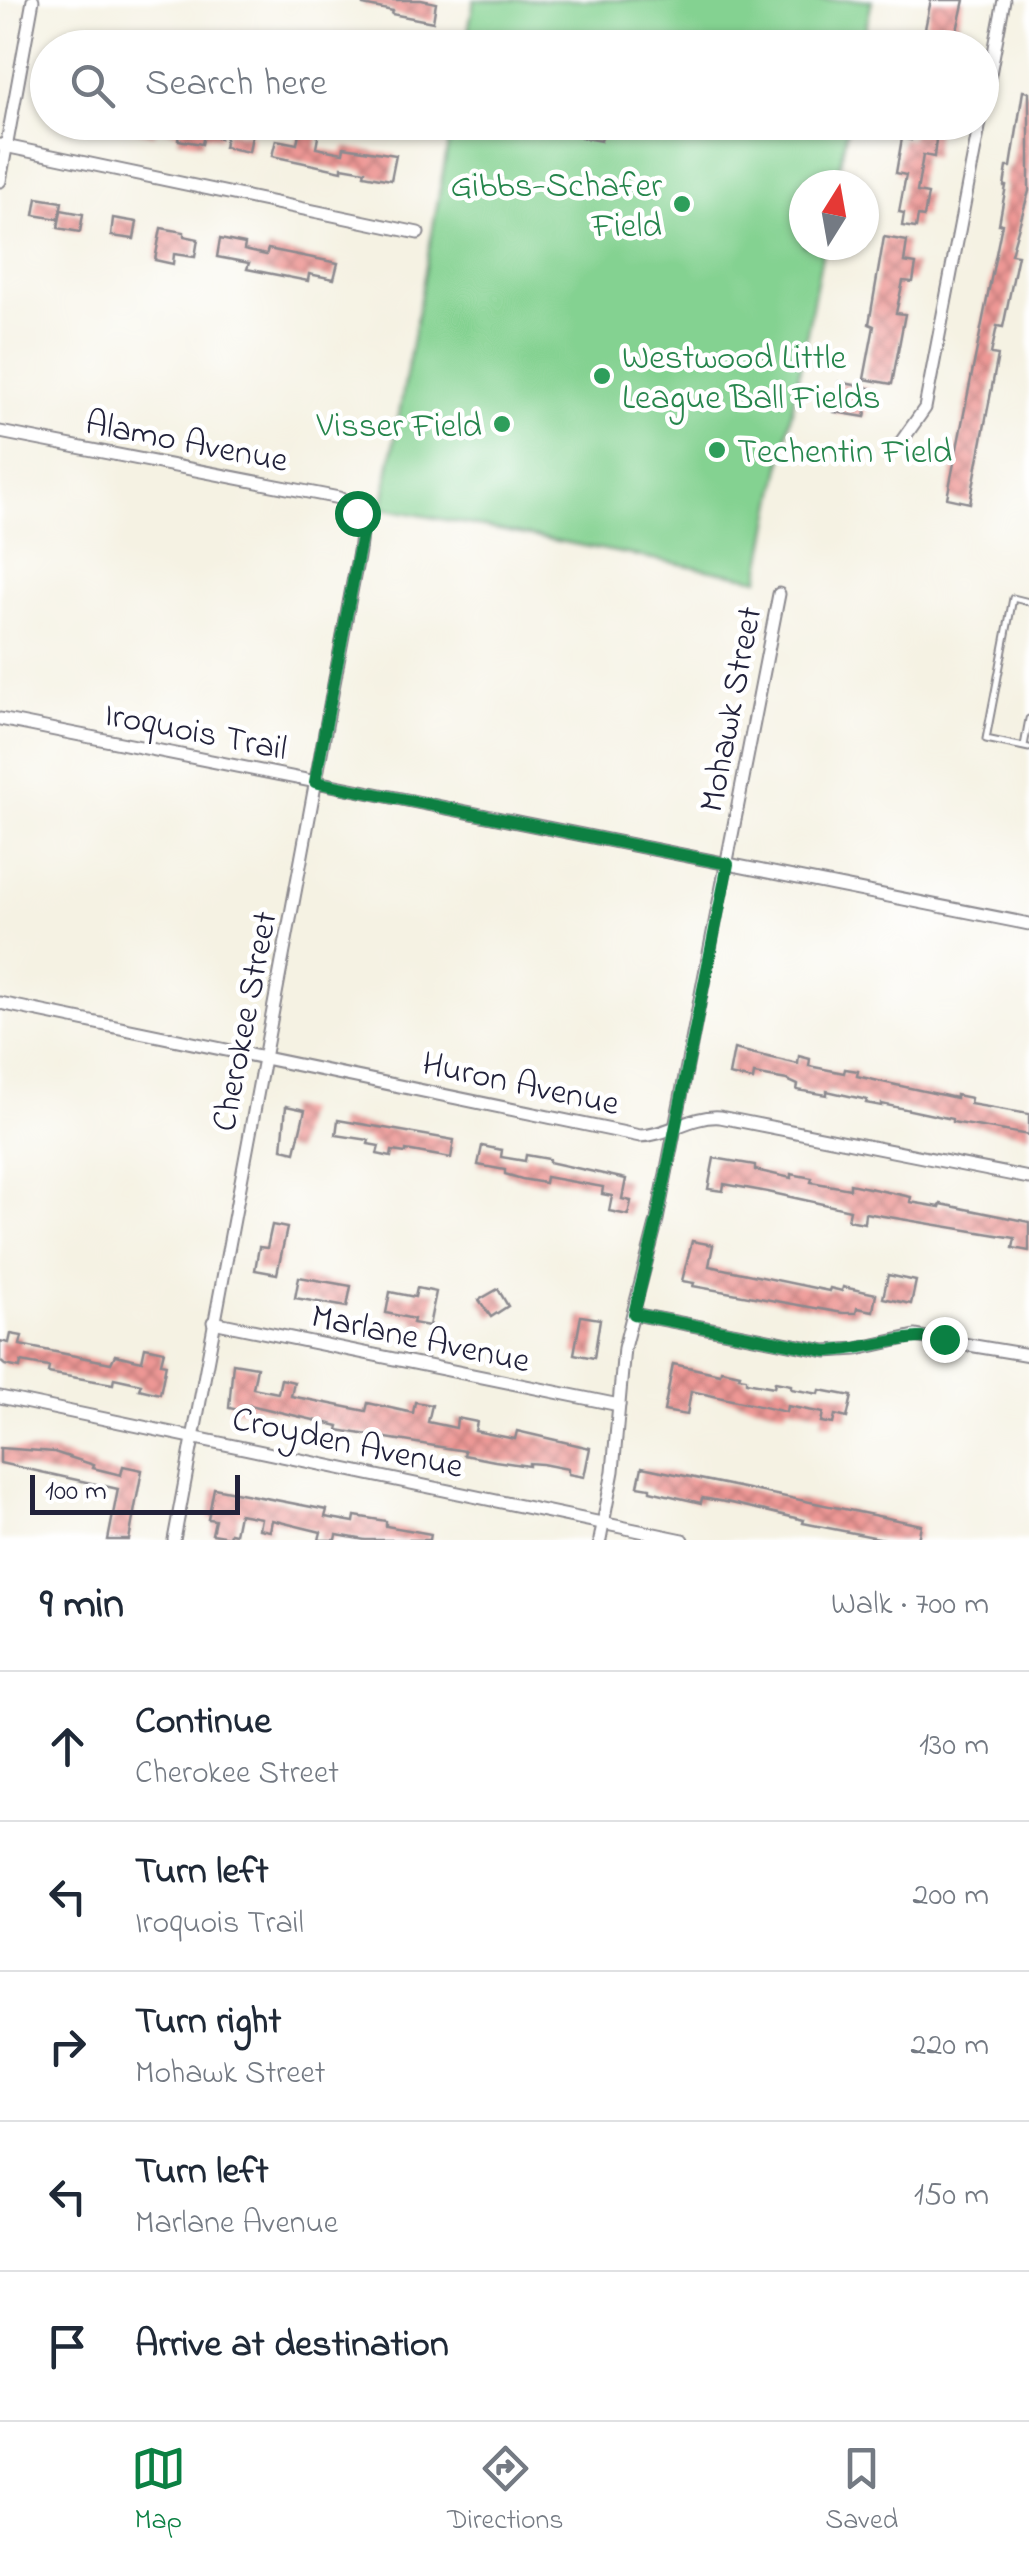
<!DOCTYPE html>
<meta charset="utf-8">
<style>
:root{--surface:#fff;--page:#f2f2f3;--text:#1f2937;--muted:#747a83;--line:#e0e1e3;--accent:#0b8043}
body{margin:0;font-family:"Indie Flower",sans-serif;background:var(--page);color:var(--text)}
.compass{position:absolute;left:789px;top:170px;width:90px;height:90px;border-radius:50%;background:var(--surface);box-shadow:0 2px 8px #0004;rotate:11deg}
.scale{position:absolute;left:30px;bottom:25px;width:210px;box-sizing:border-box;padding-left:10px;border:5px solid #22223b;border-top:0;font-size:28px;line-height:35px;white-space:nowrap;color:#22223b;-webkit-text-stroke:8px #fff;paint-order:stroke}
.stop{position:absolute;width:30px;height:30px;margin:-22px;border:8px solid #0b8043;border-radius:50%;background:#fff}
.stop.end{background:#0b8043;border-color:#fff;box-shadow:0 2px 10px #0008}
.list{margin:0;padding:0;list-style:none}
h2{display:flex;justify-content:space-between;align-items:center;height:130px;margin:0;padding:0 40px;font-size:42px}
h2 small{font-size:32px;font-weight:400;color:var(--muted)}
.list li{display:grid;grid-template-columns:65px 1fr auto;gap:30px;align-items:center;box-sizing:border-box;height:150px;padding:0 40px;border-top:2px solid var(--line)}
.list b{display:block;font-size:38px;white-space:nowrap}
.list p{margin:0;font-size:32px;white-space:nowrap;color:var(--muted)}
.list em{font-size:32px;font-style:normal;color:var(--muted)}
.icon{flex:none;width:55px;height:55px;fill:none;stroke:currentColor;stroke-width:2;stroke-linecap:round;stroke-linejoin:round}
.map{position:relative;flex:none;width:1029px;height:1540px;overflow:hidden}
.search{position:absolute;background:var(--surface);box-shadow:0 2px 8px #0004;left:30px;right:30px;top:30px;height:110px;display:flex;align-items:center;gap:25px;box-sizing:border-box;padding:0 35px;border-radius:55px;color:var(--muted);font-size:38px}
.sheet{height:880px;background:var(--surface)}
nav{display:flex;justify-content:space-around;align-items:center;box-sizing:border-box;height:140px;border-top:2px solid var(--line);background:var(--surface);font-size:28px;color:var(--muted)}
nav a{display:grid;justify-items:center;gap:5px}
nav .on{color:var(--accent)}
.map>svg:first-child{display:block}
.grass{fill:#84d291;stroke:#537a66;stroke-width:2.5}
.building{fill:url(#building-cross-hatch)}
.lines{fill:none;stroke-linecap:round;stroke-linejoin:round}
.lane-casing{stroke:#8c8a8f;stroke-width:9}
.street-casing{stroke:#8c8a8f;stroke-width:15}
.lane{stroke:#fff;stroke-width:5}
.street{stroke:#fff;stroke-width:11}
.route{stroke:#0b8043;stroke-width:12}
.leisure-dot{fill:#2e9e5b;stroke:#fff;stroke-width:4}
.labels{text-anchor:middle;stroke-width:9;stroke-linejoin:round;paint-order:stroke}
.leisure-label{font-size:35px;fill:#27864d;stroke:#fff;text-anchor:end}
.street-label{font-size:35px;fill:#22223b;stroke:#fff}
</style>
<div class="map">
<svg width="1029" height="1540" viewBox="0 0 1029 1540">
<defs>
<pattern id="building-cross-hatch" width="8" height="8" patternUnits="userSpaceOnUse" patternTransform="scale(2.5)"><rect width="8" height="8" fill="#ee9895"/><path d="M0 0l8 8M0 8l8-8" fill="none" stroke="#c07c7b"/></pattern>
</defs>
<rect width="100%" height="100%" fill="#fff"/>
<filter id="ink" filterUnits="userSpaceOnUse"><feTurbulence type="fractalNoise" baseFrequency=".01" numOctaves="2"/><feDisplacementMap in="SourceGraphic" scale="20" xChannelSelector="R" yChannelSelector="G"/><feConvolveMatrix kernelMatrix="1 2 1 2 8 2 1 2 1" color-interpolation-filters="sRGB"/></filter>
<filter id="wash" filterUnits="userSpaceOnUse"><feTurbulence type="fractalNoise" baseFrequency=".0048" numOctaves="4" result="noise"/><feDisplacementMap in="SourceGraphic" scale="40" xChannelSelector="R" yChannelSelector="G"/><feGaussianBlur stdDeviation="2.25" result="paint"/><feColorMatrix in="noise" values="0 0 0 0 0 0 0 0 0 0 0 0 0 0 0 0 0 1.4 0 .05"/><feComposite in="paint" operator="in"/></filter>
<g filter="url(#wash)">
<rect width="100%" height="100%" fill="#f5f2e3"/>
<!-- grass -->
<g class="grass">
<polygon points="474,0 872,0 862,47 465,47"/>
<polygon points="452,123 848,123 836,185 804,185 804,245 824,245 759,579 382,508"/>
</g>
<g id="blocks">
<!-- building -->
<g class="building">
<polygon points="364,0 421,0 436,3 433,22 392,14 393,11 363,5"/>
<polygon points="931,0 964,0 953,48 921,48"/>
<polygon points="1023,91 1029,92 1029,191 1011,254 1018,255 1003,327 997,326 991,354 998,355 970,503 947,498 1002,224 999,224 1006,186 1004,186 1007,167 1011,167"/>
<polygon points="121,122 223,122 220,138 204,135 202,144 178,140 179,133 156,128 154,135 121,127"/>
<polygon points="301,122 320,126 316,148 343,153 344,147 396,155 391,180 364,175 365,171 342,167 342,171 272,156 276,140 297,144"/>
<polygon points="583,122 605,126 601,141 580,137"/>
<polygon points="914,122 938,122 934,157 923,155 917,192 928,194 924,217 918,216 916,228 902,226 904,213 899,212 906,175 896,173 902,138 911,140"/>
<polygon points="227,131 252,135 249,152 224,147"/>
<polygon points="37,198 62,202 59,219 34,215"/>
<polygon points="61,210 83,214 80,232 58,228"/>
<polygon points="113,218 137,222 134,239 111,236"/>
<polygon points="161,228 184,232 184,236 198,239 195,257 174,254 173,264 155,260"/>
<polygon points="884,237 907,241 904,262 916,264 913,282 903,281 896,313 905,314 892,384 864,379 874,326 869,324"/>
<polygon points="220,239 245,244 244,250 266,255 268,249 338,263 334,279 309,274 308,281 247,269 249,263 217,257"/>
<polygon points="839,382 870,388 865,417 834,412"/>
<polygon points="734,1049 798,1064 799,1056 810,1059 809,1066 844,1073 845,1069 858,1071 857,1076 887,1083 956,1098 956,1095 971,1098 970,1104 1029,1114 1029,1135 952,1122 952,1119 882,1104 882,1106 866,1103 867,1100 827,1091 827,1095 797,1090 798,1085 787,1080 754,1074 753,1080 729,1075"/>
<polygon points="286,1106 305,1110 295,1152 282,1149"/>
<polygon points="338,1120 454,1140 451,1158 406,1150 406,1153 392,1151 391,1157 377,1154 379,1146 368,1144 369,1140 336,1135"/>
<polygon points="482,1146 502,1150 501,1157 525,1161 526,1155 549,1159 549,1162 626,1179 622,1199 631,1201 628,1215 609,1211 612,1196 602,1194 603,1187 546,1177 545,1183 522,1179 505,1174 505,1170 478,1165"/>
<polygon points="714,1158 755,1165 755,1170 791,1178 791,1174 812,1178 811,1182 850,1189 850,1184 911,1197 910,1202 940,1207 941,1204 1029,1222 1029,1251 1013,1248 1015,1238 865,1213 864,1223 848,1220 850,1210 768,1192 724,1184 723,1191 708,1189"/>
<polygon points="272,1225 287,1228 277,1274 255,1270 259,1247 267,1248"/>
<polygon points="692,1241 713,1245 709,1266 829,1291 830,1288 842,1291 843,1287 876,1294 873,1311 857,1308 856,1313 843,1313 693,1286 694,1283 682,1281"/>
<polygon points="888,1275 916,1281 911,1304 883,1298"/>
<polygon points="299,1277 351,1286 347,1307 295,1298"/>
<polygon points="417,1288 436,1292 429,1326 413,1323 414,1319 386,1313 390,1292 415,1297"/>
<polygon points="498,1289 508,1306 491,1317 479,1300"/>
<polygon points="581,1316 600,1319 594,1358 574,1354"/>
<polygon points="11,1334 22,1336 20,1345 111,1363 115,1355 142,1361 145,1347 164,1351 161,1363 166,1364 160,1394 139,1389 141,1384 114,1378 113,1384 48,1373 49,1367 21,1362 20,1368 5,1365 0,1361 0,1341 9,1343"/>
<polygon points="233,1363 257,1367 253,1388 278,1393 281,1379 294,1382 291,1396 366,1411 368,1403 413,1413 415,1402 432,1405 428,1422 456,1428 457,1418 477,1422 475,1431 515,1439 517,1431 590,1448 584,1477 568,1474 568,1469 542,1464 529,1463 529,1466 495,1461 464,1455 465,1451 338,1430 339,1426 250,1405 249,1412 229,1408"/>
<polygon points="673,1364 720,1374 721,1370 740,1374 739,1377 746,1378 746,1382 774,1387 775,1382 791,1385 791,1389 819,1394 820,1390 852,1396 847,1418 835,1415 833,1424 821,1422 823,1413 787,1406 786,1412 691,1391 687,1415 664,1411"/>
<polygon points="0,1448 54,1452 94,1465 93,1468 121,1475 123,1466 142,1470 129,1540 108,1540 118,1489 0,1463"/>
<polygon points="642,1467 921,1525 918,1540 889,1540 803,1523 804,1520 731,1503 702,1498 701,1503 650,1491 650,1488 638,1486"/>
<polygon points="214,1488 327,1510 325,1517 354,1522 355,1516 386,1521 386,1526 431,1534 430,1540 365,1540 337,1535 336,1540 319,1540 321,1532 272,1520 270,1531 259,1529 261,1518 239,1514 235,1534 230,1533 229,1537 212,1534 215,1520 208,1519"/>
</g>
</g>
</g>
<g filter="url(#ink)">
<use href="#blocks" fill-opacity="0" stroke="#8c8a8f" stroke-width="2.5"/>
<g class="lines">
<defs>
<g id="lane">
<polyline points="1029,602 1013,598 986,739 1029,748"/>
<polyline points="1024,746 1029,719"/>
</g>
<g id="street">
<polyline points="982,116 1004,0"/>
<polyline points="0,145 418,233"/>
<polyline points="0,181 33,0"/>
<path d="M0 432 339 498C373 513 358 554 353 582L174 1540"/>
<polyline points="901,442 925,408 980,122"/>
<polyline points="0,719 1029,924"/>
<path d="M0 1003 640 1136C669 1135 691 1115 720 1117L1029 1178"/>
<polyline points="634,1314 826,1351 857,1349 915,1336 1029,1355"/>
<polyline points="213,1322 619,1405"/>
<polyline points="0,1397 683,1540"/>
<polyline points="600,1540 613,1471 624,1348 657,1220 779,594"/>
</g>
</defs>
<!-- lane casing -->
<use href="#lane" class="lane-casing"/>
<!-- street casing -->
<use href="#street" class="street-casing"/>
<!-- lane -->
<use href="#lane" class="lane"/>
<!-- street -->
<use href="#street" class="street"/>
</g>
</g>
<g class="lines" filter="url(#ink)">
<!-- route -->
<path class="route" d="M357 513 362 534 315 782 728 864 657 1220 634 1314 826 1351C866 1351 903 1333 944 1339"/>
</g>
<!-- markers -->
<g class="leisure-dot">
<circle cx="682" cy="204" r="10"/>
<circle cx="602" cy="376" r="10"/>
<circle cx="502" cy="424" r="10"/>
<circle cx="717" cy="450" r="10"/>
</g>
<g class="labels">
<!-- leisure labels -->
<g class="leisure-label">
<text x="662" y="196">Gibbs-Schafer<tspan x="662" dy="40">Field</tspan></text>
<text x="622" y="368" text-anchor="start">Westwood Little<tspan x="622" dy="40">League Ball Fields</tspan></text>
<text x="482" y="436">Visser Field</text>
<text x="737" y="462" text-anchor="start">Techentin Field</text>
</g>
<!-- street labels -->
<g class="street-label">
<text transform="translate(187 440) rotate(11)" y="12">Alamo Avenue</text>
<text transform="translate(729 709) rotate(-79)" y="12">Mohawk Street</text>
<text transform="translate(196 730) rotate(11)" y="12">Iroquois Trail</text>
<text transform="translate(243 1021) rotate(-79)" y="12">Cherokee Street</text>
<text transform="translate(521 1082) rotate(12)" y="12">Huron Avenue</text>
<text transform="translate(421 1337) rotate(12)" y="12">Marlane Avenue</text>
<text transform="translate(348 1441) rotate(12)" y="12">Croyden Avenue</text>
</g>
</g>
</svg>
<svg class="compass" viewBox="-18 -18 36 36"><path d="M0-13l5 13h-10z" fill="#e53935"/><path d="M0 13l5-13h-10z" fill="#747a83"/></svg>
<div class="scale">100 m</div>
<div class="stop" style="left:357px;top:513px"></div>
<div class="stop end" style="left:944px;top:1339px"></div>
<div class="search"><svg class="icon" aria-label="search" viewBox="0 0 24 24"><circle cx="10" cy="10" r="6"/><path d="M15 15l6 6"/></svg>Search here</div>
</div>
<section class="sheet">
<h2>9 min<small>Walk · 700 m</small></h2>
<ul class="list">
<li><svg class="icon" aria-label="ahead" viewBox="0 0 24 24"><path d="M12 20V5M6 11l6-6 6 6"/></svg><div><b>Continue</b><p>Cherokee Street</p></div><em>130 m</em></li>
<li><svg class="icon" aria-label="left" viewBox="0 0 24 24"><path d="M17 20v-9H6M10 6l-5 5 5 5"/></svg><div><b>Turn left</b><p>Iroquois Trail</p></div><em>200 m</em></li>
<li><svg class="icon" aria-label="right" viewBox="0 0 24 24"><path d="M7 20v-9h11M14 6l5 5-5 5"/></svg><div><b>Turn right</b><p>Mohawk Street</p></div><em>220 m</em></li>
<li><svg class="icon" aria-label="left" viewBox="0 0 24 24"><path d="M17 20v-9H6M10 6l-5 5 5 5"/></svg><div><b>Turn left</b><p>Marlane Avenue</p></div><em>150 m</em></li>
<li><svg class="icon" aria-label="arrive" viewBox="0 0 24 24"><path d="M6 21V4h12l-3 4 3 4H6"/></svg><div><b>Arrive at destination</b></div></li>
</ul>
</section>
<nav>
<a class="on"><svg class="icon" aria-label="map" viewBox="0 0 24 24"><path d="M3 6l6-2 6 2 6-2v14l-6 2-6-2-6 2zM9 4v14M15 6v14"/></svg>Map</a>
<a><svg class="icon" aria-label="directions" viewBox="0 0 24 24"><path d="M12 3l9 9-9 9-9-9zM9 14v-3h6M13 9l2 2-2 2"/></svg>Directions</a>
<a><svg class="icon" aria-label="saved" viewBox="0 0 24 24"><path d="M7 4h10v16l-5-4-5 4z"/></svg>Saved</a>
</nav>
